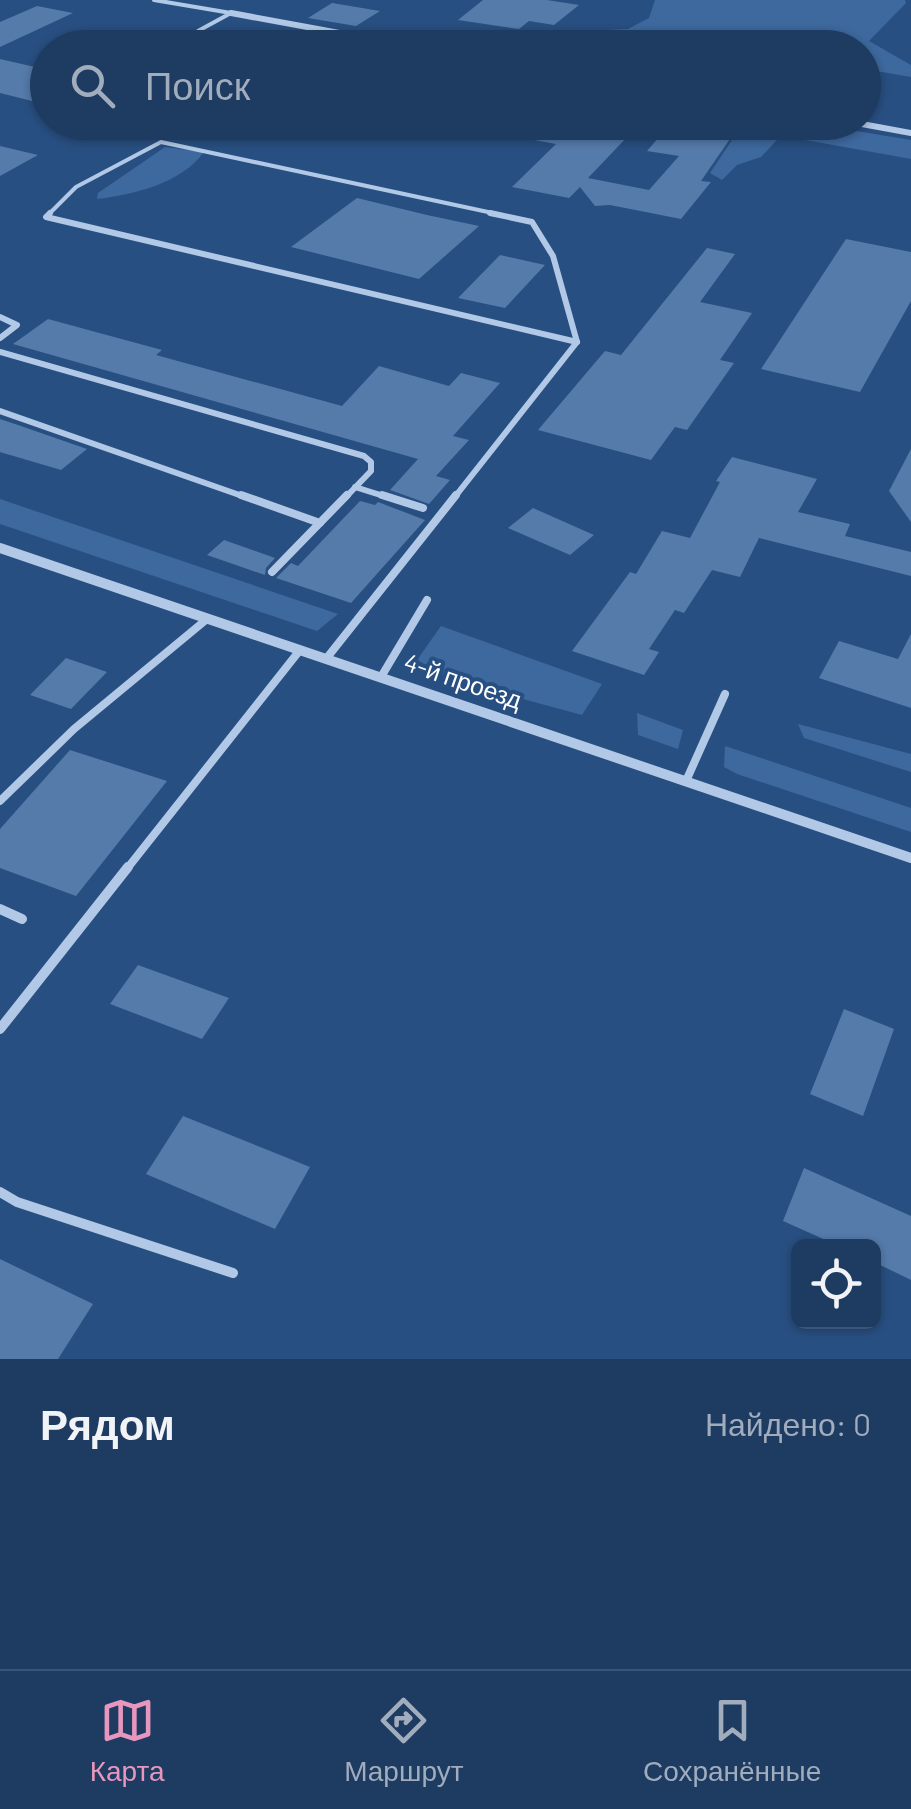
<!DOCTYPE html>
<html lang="ru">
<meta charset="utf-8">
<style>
:root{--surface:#1e3b61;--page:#2b466a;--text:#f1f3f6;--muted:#a1adbd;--line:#3c5576;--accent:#e797bd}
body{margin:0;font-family:Barlow,sans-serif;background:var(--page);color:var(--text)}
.controls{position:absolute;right:30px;bottom:30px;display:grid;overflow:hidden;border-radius:15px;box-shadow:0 2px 8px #0004}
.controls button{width:90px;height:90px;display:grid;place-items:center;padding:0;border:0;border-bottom:2px solid var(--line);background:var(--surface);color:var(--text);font:50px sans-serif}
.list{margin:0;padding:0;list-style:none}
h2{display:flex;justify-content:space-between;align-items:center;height:130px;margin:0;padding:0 40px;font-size:42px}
h2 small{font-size:32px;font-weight:400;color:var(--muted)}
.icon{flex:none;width:55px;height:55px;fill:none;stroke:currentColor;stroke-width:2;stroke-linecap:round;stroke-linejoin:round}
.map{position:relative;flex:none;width:911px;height:1359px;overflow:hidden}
.search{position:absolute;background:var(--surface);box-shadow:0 2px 8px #0004;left:30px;right:30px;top:30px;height:110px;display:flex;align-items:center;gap:25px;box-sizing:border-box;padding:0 35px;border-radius:55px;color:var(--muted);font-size:38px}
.sheet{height:310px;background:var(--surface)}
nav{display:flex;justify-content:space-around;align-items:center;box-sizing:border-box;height:140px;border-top:2px solid var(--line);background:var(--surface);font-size:28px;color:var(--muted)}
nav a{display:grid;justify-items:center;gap:5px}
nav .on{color:var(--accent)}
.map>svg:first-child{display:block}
.green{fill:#3d699e}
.building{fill:#557bab}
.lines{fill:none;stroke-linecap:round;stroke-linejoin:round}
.lane-far3{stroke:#b1c9e6;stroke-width:4}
.lane-far2{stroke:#b1c9e6;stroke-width:6}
.lane-far1{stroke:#b1c9e6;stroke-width:8}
.lane{stroke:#b1c9e6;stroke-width:10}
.street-far1{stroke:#b1c9e6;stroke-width:6}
.street{stroke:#b1c9e6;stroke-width:10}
.labels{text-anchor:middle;stroke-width:8;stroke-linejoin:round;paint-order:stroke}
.street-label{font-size:25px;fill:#fff;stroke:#284f81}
</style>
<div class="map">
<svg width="911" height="1359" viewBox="0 0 911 1359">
<rect width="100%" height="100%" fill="#284f81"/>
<!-- green -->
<g class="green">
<polygon points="655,0 905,0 906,3 869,41 911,65 911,77 864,69 864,48 774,47 779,41 746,36 733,48 673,39 662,47 600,47 596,41 575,44 572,38 583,31 628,29 649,18"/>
<polygon points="274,32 281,33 276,38 297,36 384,47 300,47 254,41"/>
<polygon points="711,123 808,123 911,140 911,159"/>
<polygon points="738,131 777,140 761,157 737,165 722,180 710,173"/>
<path d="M165 147 204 152C182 183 133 195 97 199L98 193Z"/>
<polygon points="0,499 338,614 317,631 0,524"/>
<polygon points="441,626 602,684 582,715 452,680 417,660"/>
<polygon points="637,713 683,730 678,749 638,735"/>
<polygon points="798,724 911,754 911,772 804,738"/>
<polygon points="725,746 911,808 911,832 737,774 724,767"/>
</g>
<!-- building -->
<g class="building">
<polygon points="483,0 547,0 579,5 554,25 529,21 519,29 458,20"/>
<polygon points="332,3 380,11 356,26 308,18"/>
<polygon points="37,6 73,13 0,47 0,22"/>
<polygon points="0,59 48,70 48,105 0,93"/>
<polygon points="492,122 565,122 630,134 588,178 649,190 679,156 647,151 665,130 708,137 711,132 732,136 701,181 711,182 681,219 610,205 595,206 580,187 569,198 512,187 556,144 491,132"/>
<polygon points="0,146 38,155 0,176"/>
<polygon points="357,198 427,215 479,226 419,279 291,247"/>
<polygon points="846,239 911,252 911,301 860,392 761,369"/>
<polygon points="707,248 735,254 700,302 752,313 720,360 734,363 687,430 675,427 651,460 538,430 605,351 621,355"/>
<polygon points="500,255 545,265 505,308 458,298"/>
<polygon points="48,319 162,350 156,355 342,406 379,366 449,386 461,373 500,383 453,436 469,440 436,476 450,480 429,504 390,490 418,459 13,344"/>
<polygon points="0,419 18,425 87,449 61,470 0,452"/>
<polygon points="911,449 911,522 889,491"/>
<polygon points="732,457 817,479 798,512 850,524 845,536 911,552 911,576 759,538 740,577 712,570 684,613 675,610 649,649 659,652 644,675 572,651 630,572 636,574 662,531 690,538 720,482 716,481"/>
<polygon points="360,501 375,505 378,502 425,520 351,603 276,578 291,563 298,566"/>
<polygon points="533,508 594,535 570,555 508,528"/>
<polygon points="224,540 275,558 266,568 265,575 207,555"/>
<polygon points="911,634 911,708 819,678 839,641 898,659"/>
<polygon points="66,658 107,672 71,709 30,695"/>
<polygon points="70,750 167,781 76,896 0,868 0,829"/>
<polygon points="138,965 229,998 202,1039 110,1004"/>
<polygon points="844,1009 894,1029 863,1116 810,1094"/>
<polygon points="183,1116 310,1167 275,1229 146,1174"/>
<polygon points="804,1168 911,1216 911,1280 874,1262 874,1246 839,1246 783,1221"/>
<polygon points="0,1259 93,1304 58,1359 0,1359"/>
</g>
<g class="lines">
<!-- lane-far3 -->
<g class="lane-far3">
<polyline points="154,0 231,13 198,31"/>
<polyline points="48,215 76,187 161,142 502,215"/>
</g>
<!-- lane-far2 -->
<g class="lane-far2">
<polyline points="50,213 46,217 577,342"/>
<polyline points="490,213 532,222 553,256 577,342"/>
<polyline points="0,317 17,325 0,338"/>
<polyline points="0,352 364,456 371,462 371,471 345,498"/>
<polyline points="0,411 248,498"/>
<polyline points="355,487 390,498"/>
<polyline points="454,498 577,342"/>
</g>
<!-- lane-far1 -->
<g class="lane-far1">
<polyline points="241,495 320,523"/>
<polyline points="382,495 423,508"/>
<polyline points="272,572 347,495"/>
<polyline points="326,659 456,495"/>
<polyline points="381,677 427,600"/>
<polyline points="686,781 725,694"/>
<polyline points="0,801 74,729 207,619"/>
<polyline points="126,870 300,650"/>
</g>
<!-- lane -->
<g class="lane">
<polyline points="0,909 22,919"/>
<polyline points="0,1029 128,867"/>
<polyline points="0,1192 17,1202 233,1273"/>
</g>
<!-- street-far1 -->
<g class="street-far1">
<polyline points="231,13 421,48"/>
<polyline points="851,122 911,133"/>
</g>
<!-- street -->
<polyline class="street" points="0,548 911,858"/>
</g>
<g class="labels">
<!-- street labels -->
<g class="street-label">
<text transform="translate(463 681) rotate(19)" y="9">4-й проезд</text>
</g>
</g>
</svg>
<div class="controls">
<button><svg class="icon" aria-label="locate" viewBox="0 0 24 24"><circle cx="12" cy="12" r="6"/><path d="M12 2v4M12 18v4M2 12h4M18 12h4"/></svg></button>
</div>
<div class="search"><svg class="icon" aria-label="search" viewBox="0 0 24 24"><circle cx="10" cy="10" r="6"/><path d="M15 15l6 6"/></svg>Поиск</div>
</div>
<section class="sheet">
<h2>Рядом<small>Найдено: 0</small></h2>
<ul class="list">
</ul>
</section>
<nav>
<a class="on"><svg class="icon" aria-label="map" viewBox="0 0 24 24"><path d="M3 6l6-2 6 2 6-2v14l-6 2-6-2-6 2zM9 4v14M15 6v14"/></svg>Карта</a>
<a><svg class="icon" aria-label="directions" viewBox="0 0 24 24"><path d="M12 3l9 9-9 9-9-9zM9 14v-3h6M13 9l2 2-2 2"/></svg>Маршрут</a>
<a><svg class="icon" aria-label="saved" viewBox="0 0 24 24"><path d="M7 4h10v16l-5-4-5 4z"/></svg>Сохранённые</a>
</nav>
